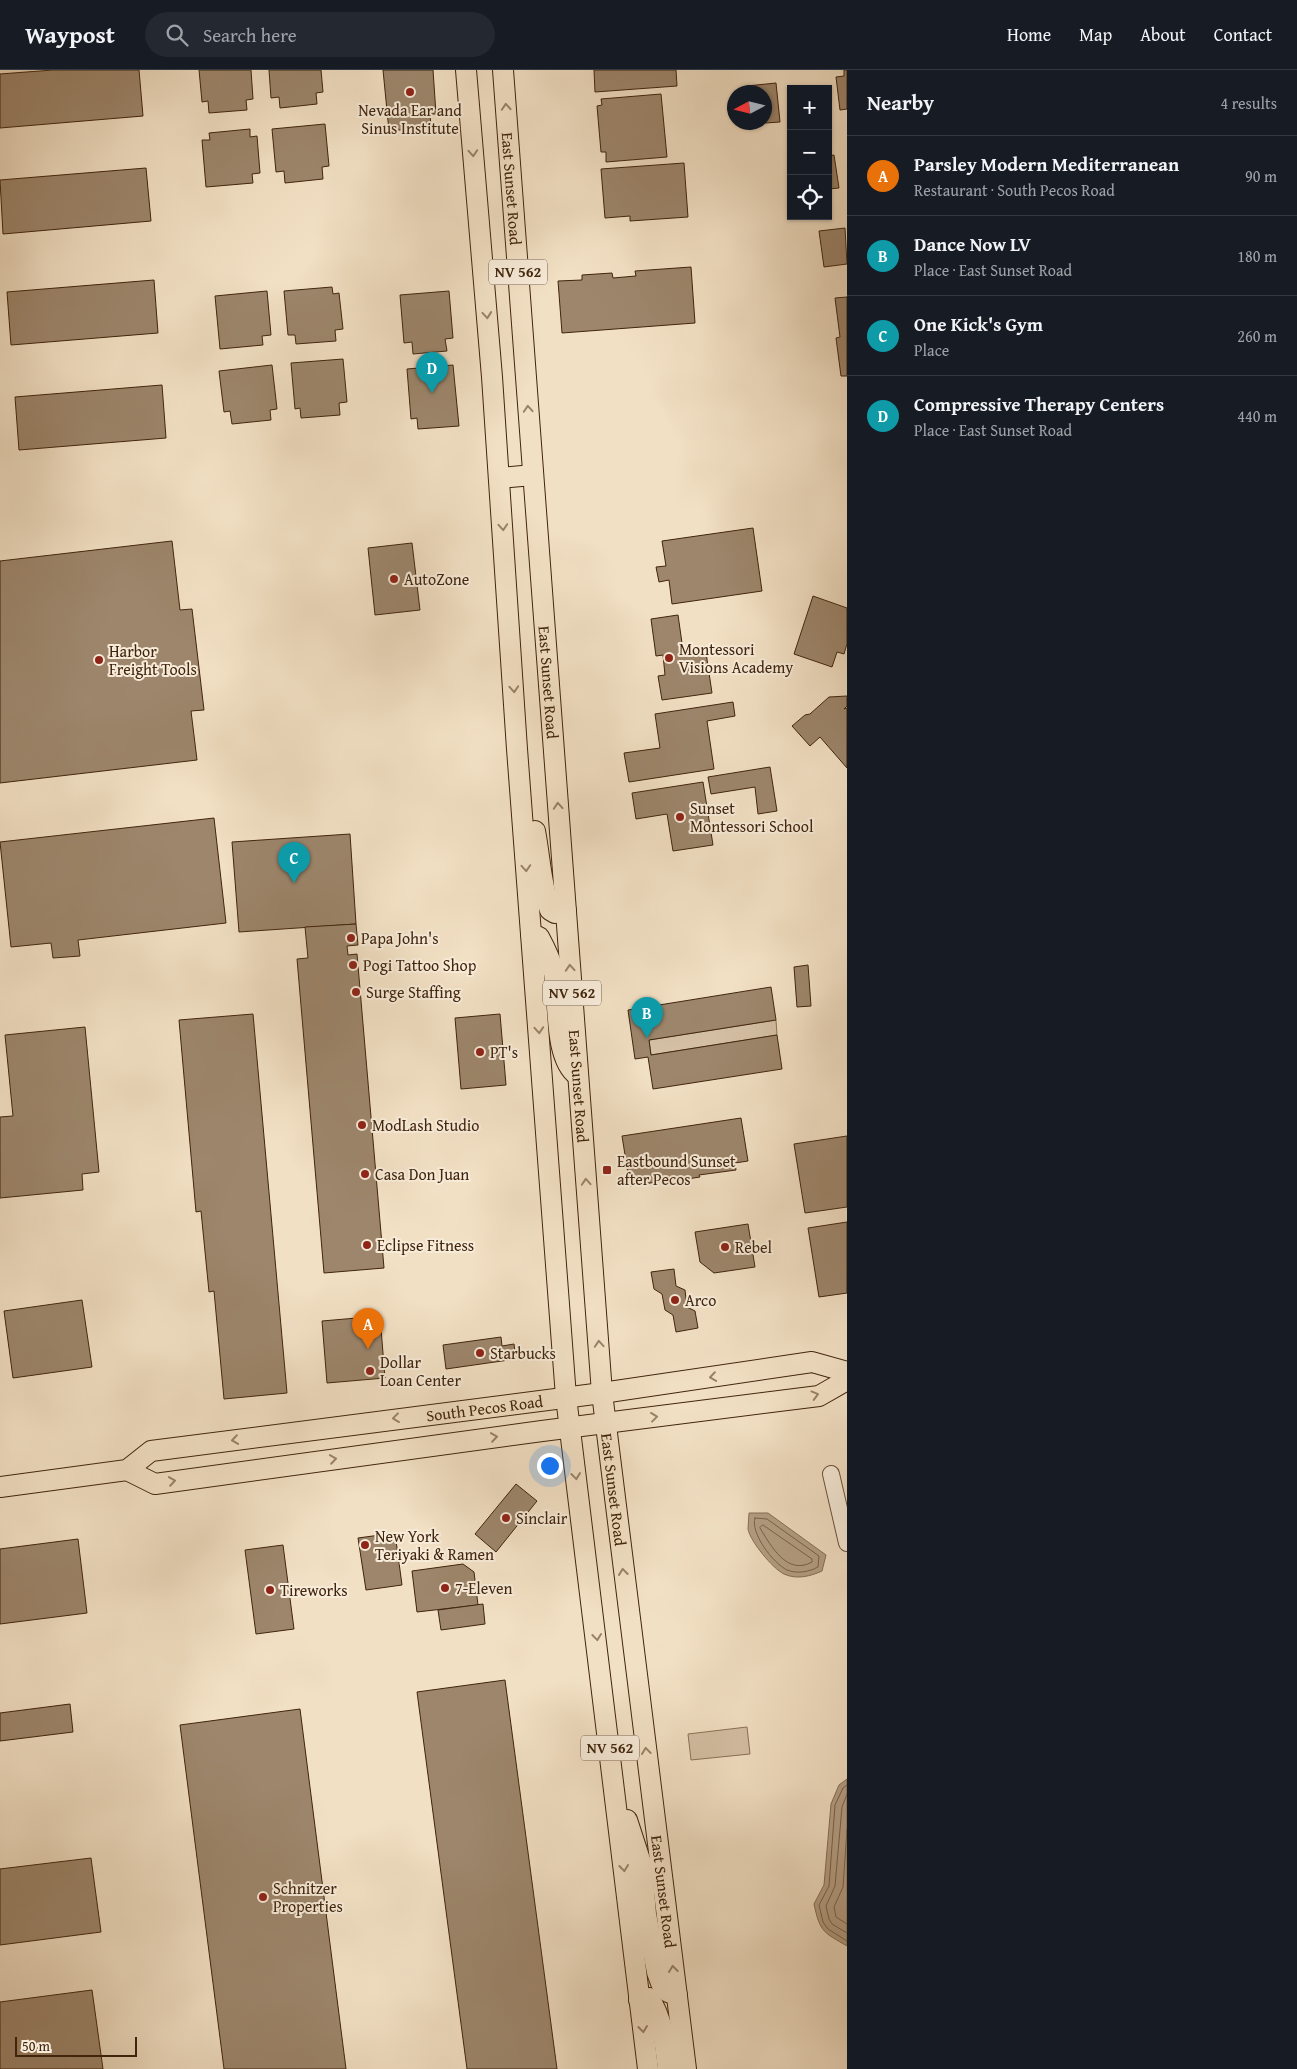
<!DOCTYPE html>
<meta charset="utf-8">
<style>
:root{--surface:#171b24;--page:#242831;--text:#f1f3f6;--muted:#9ea1a6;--line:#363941;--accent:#c59692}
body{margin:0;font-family:"Gentium Book Plus",serif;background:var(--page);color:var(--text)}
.controls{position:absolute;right:15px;top:15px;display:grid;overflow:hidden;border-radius:0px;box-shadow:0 1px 4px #0004}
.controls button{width:45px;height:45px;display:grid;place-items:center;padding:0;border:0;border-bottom:1px solid var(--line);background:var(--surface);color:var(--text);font:25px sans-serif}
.compass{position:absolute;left:727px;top:15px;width:45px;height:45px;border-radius:50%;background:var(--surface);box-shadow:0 1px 4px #0004;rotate:263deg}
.scale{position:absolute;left:15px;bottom:12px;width:122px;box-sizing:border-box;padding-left:5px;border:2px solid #40240d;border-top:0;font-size:14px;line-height:18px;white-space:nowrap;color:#40240d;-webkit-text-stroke:4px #f7ebd9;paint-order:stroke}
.you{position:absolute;left:549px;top:1395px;width:18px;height:18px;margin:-12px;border:4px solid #fff;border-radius:50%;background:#1a73e8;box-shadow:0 0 0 8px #1a73e833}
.badge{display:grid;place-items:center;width:32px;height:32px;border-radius:50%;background:var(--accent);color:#fff;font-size:16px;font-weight:700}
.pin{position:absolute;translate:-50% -41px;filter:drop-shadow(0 1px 2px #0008)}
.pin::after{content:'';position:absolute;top:26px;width:18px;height:15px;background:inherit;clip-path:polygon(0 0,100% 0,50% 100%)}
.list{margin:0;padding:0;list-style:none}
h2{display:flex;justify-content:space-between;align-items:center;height:65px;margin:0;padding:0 20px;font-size:21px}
h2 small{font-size:16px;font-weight:400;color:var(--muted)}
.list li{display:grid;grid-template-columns:32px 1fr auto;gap:15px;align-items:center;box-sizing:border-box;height:80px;padding:0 20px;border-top:1px solid var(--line)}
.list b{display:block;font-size:19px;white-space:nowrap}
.list p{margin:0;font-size:16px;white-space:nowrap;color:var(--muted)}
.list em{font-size:16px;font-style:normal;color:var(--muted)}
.icon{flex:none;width:28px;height:28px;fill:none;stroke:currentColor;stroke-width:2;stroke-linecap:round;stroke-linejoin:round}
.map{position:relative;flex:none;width:847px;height:1999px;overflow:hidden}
header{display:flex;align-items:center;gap:30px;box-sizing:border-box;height:70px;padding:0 25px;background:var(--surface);border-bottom:1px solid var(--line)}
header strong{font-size:24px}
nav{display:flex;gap:28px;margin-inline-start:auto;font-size:18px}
.search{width:350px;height:45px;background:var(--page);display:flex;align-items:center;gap:12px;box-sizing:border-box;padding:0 18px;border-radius:28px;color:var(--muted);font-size:19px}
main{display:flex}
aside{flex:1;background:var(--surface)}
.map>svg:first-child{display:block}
.green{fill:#d4c0a5;stroke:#8a7259}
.water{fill:#b5a086;stroke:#866e56}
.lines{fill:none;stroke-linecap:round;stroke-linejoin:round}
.shore{stroke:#7a624a;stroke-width:1}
.building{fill:#9d866c;stroke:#40240d}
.minor-casing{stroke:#6c533b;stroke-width:18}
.major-casing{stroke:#40240d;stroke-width:22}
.minor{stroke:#f7ebd9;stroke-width:16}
.major{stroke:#f2e0c4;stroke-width:20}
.oneway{stroke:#998268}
.poi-dot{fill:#8f2418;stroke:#f7ebd9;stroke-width:2}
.labels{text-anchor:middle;stroke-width:4;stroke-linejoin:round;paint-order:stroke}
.shield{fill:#f7ebd9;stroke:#77604a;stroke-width:1}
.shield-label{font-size:15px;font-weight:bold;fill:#40240d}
.poi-label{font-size:16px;fill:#40240d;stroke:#f7ebd9;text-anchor:start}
.street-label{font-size:16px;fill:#40240d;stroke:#f7ebd9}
</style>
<header>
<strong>Waypost</strong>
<div class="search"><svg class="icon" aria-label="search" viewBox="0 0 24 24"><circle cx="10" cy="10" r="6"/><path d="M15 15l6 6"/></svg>Search here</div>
<nav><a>Home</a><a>Map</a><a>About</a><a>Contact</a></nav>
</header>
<main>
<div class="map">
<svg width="847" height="1999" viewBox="0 0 847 1999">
<rect width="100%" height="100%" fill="#f2e0c4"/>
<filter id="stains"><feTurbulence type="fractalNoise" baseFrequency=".004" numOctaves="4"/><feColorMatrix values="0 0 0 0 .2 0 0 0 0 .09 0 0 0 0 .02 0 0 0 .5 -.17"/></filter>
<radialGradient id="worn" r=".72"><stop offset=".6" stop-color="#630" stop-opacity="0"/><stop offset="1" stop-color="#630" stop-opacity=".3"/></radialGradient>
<!-- green -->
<g class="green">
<polygon points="776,950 777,965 651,985 649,970"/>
<polygon points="747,1657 750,1684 691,1690 688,1664"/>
</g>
<!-- water -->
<g class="water">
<path d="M749 1443H768L826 1485 822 1501C811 1506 797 1510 784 1504 773 1499 750 1471 748 1459 748 1454 749 1448 749 1443Z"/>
<path d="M847 1709V1876C823 1862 820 1862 814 1834L824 1815 831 1734 839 1715Z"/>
</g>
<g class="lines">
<!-- shore -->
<g class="shore">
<path d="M755 1448 767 1449 819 1486 818 1497C809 1502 797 1504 787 1500 773 1493 750 1463 755 1448Z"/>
<path d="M763 1455 812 1489V1492C787 1506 771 1476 760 1458Z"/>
<polyline points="847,1715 843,1718 835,1735 829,1816 819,1835 823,1852 828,1859 847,1871"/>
<polyline points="847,1724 842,1737 835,1816 826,1836 829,1849 832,1854 847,1863"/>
<polyline points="847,1759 843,1817 834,1837 836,1847 847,1854"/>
</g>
</g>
<!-- building -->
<g class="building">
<polygon points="53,0 139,0 143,46 0,58 0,4"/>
<polygon points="199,0 251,0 253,29 246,30 247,40 209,43 208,31 202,32"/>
<polygon points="269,0 321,0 323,22 316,23 317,34 280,38 279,27 271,28"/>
<polygon points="383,0 433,0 436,44 430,44 431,57 389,61"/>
<polygon points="594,0 676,0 677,16 595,22"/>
<polygon points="844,0 847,0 847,39 840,40 836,7 844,6"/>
<polygon points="776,13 780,52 751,54 751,52 764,52 764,22 748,22 747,16"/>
<polygon points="661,24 667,87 606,92 606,82 601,82 597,36 602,35 601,29"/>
<polygon points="325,54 329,96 322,97 323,109 285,113 284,101 276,102 272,59"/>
<polygon points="250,59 250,67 257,66 260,103 252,104 253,113 206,117 202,70 210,70 209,63"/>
<polygon points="834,85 839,118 828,119 828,86"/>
<polygon points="684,93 688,147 630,151 630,146 605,148 601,99"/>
<polygon points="146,98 151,151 3,164 0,110"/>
<polygon points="845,158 847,194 824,197 819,161"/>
<polygon points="691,197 695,253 562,263 558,211 582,210 582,205 612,203 613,208 636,206 635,201"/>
<polygon points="154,210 158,263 11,275 7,222"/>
<polygon points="332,217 333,224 339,223 343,259 335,260 336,271 296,274 295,265 288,265 284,221"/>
<polygon points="267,221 271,265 262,266 263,275 220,279 215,226"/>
<polygon points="449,221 453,268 445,269 447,281 413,284 412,272 404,273 400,225"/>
<polygon points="847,227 847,306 841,306 836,268 840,267 835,228"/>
<polygon points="343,289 347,332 339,333 340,345 301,348 300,338 295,339 291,293"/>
<polygon points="272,295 277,339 270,340 271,350 232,354 230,341 224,342 219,301"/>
<polygon points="453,295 459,356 418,359 417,348 411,349 407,299"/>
<polygon points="162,315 166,368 19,380 15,327"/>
<polygon points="753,458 762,521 672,534 669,510 659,512 656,497 666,496 662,471"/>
<polygon points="172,471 180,540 192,539 204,640 191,641 197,690 0,713 0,491"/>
<polygon points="412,473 420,540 375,545 368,478"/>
<polygon points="813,526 847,538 847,574 844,584 837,582 832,597 794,584"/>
<polygon points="678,545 683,580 705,576 712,623 662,630 658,606 665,605 663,585 656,586 651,549"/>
<polygon points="847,626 847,636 844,639 847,638 847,698 820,667 810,676 792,656 805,645 810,644 829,627"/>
<polygon points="733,632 735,646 707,651 714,699 629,712 624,683 660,678 655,644"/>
<polygon points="770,697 777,741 758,744 755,717 711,724 708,707"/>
<polygon points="703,712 713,775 673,781 667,744 636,749 632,723"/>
<polygon points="214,748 226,853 78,870 80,886 53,888 51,873 11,877 0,772"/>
<polygon points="350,764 356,854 239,862 232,772"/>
<polygon points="356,854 358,875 347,876 348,885 357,884 384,1198 324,1203 297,889 308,888 305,857"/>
<polygon points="808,895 811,936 797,937 794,897"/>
<polygon points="771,917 776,950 649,970 651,985 777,965 782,999 653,1019 648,987 635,989 628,940"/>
<polygon points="253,944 287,1323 224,1329 214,1221 209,1222 201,1141 196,1142 179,950"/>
<polygon points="500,944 506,1015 461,1019 455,948"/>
<polygon points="85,957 99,1102 82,1104 83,1120 0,1128 0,1047 13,1046 5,965"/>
<polygon points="741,1048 748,1091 735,1093 736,1100 699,1105 700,1107 681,1110 681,1106 664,1108 664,1111 630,1116 622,1066"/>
<polygon points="847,1066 847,1137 805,1143 794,1074"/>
<polygon points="847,1152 847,1223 819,1227 808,1158"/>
<polygon points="748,1154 755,1197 714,1203 700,1192 695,1162"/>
<polygon points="674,1199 676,1216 685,1220 687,1237 695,1241 698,1258 676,1262 673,1245 665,1240 662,1224 654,1219 651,1202"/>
<polygon points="82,1230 92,1297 13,1308 4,1241"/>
<polygon points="380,1246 385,1308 327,1313 322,1251"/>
<polygon points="501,1267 502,1276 514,1274 516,1289 446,1299 443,1275"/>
<polygon points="516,1414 537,1431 496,1482 475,1464"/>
<polygon points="395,1463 402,1515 366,1520 358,1468"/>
<polygon points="78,1469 87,1543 0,1554 0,1479"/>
<polygon points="283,1475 294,1559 256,1564 245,1480"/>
<polygon points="463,1494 474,1502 478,1535 417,1542 412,1501"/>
<polygon points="483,1534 485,1554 441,1560 438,1540"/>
<polygon points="505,1610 557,1999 467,1999 417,1622"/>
<polygon points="70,1634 73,1662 0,1671 0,1643"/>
<polygon points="300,1639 346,1999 224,1999 180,1655"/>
<polygon points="91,1788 101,1862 0,1875 0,1799"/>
<polygon points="92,1920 103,1999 0,1999 0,1932"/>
</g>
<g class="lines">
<defs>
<polyline id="minor" points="831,1404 847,1473"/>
<g id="major">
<polyline points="466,0 492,307 517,679 566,1327 648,1999"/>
<path id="s1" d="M503 0 602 1323 686 1999"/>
<polyline points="499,408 533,405"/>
<path d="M535 761C540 787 541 815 550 840L555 843 566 841"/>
<path d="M531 864 539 867C545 878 551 890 554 903 559 931 554 988 577 1005"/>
<polyline points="127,1400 155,1414 542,1361 819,1326 847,1310"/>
<path id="s2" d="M0 1417 127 1400 151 1381 602 1323 812 1292 847 1302"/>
<polyline points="627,1750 642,1796 646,1844 657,1902 661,1913 668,1922 677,1925"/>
<path d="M639 1930 649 1928C663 1949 665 1974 668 1999"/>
</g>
</defs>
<!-- minor casing -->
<use href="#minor" class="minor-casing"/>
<!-- major casing -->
<use href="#major" class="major-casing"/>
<!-- minor -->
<use href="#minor" class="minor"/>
<!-- major -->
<use href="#major" class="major"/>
</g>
<!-- one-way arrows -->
<defs><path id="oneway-chevron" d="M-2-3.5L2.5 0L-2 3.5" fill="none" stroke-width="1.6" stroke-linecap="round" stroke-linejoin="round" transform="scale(1.25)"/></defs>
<g class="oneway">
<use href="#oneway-chevron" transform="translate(506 37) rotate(-94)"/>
<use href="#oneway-chevron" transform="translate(473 83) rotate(86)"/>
<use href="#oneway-chevron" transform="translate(487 245) rotate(85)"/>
<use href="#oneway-chevron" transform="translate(528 339) rotate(-94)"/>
<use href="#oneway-chevron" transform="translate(503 457) rotate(86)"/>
<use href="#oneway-chevron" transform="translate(514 619) rotate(86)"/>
<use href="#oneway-chevron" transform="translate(558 736) rotate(-94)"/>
<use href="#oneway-chevron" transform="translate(526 798) rotate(86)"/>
<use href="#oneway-chevron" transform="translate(570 898) rotate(-94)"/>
<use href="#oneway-chevron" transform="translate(539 960) rotate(86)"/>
<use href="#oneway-chevron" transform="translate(586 1112) rotate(-94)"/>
<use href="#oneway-chevron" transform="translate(599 1274) rotate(-94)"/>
<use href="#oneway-chevron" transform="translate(713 1307) rotate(172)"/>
<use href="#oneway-chevron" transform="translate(815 1325) rotate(-15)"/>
<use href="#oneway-chevron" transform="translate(654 1347) rotate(-7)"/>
<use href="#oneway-chevron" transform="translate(396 1348) rotate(173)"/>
<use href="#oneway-chevron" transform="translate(494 1367) rotate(-8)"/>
<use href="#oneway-chevron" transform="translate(235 1370) rotate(172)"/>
<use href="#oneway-chevron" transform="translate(333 1389) rotate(-8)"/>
<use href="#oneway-chevron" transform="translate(576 1406) rotate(83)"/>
<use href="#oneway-chevron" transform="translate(172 1411) rotate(-8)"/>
<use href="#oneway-chevron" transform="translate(623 1502) rotate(-97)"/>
<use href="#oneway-chevron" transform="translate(597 1567) rotate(83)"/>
<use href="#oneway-chevron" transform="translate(646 1681) rotate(-97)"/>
<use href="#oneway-chevron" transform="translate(624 1798) rotate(83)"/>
<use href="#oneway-chevron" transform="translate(673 1899) rotate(-97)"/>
<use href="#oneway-chevron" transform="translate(643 1959) rotate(83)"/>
</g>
<!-- markers -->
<g class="poi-dot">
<circle cx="410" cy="22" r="5"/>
<circle cx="394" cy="509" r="5"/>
<circle cx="669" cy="588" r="5"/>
<circle cx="99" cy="590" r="5"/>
<circle cx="680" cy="747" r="5"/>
<circle cx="351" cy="868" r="5"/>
<circle cx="353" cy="895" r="5"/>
<circle cx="356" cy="922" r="5"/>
<circle cx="480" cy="982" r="5"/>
<circle cx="362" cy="1055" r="5"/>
<rect x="602" y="1095" width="10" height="10" rx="2.5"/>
<circle cx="365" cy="1104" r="5"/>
<circle cx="367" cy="1175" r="5"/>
<circle cx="725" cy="1177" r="5"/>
<circle cx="675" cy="1230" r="5"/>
<circle cx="480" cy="1283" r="5"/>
<circle cx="370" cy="1301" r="5"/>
<circle cx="506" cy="1448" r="5"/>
<circle cx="365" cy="1475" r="5"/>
<circle cx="445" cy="1518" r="5"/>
<circle cx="270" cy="1520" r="5"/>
<circle cx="263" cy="1827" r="5"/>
</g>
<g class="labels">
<!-- shield labels -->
<g class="shield">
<rect x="489" y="189.5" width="58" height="25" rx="4"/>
<rect x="543" y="910.5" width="58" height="25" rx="4"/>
<rect x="581" y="1665.5" width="58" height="25" rx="4"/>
</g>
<g class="shield-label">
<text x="518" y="207">NV 562</text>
<text x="572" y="928">NV 562</text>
<text x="610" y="1683">NV 562</text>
</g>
<!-- poi labels -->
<g class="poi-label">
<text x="410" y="46" text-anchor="middle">Nevada Ear and<tspan x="410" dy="18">Sinus Institute</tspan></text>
<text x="404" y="515">AutoZone</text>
<text x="679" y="585">Montessori<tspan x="679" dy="18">Visions Academy</tspan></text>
<text x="109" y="587">Harbor<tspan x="109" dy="18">Freight Tools</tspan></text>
<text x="690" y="744">Sunset<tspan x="690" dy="18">Montessori School</tspan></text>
<text x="361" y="874">Papa John's</text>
<text x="363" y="901">Pogi Tattoo Shop</text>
<text x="366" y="928">Surge Staffing</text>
<text x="490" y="988">PT's</text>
<text x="372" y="1061">ModLash Studio</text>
<text x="617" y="1097">Eastbound Sunset<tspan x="617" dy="18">after Pecos</tspan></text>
<text x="375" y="1110">Casa Don Juan</text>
<text x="377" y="1181">Eclipse Fitness</text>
<text x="735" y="1183">Rebel</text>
<text x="685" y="1236">Arco</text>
<text x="490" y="1289">Starbucks</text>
<text x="380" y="1298">Dollar<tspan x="380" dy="18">Loan Center</tspan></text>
<text x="516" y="1454">Sinclair</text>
<text x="375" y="1472">New York<tspan x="375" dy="18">Teriyaki &amp; Ramen</tspan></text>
<text x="455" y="1524">7-Eleven</text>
<text x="280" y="1526">Tireworks</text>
<text x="273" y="1824">Schnitzer<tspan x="273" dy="18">Properties</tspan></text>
</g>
<!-- street labels -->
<g class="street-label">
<text dy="6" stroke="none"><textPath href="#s1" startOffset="119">East Sunset Road</textPath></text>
<text dy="6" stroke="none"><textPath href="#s1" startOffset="614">East Sunset Road</textPath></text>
<text dy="6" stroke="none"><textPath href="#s1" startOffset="1019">East Sunset Road</textPath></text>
<text dy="6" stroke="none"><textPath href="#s2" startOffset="495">South Pecos Road</textPath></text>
<text dy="6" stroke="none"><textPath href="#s1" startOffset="1424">East Sunset Road</textPath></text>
<text dy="6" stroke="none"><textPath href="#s1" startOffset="1829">East Sunset Road</textPath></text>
</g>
</g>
<rect width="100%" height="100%" filter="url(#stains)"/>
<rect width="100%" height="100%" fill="url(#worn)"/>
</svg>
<div class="controls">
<button>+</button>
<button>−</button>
<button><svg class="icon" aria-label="locate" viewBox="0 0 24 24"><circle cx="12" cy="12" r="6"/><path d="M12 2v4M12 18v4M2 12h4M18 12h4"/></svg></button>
</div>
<svg class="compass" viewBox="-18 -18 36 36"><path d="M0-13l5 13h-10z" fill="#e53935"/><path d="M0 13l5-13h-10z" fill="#9ea1a6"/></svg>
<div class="scale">50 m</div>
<div class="you"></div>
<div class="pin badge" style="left:368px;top:1279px;background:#e8710a">A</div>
<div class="pin badge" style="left:647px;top:968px;background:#0f9aa8">B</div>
<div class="pin badge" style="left:294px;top:813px;background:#0f9aa8">C</div>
<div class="pin badge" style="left:432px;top:323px;background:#0f9aa8">D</div>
</div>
<aside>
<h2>Nearby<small>4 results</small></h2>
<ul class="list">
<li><span class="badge" style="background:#e8710a">A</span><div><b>Parsley Modern Mediterranean</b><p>Restaurant · South Pecos Road</p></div><em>90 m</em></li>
<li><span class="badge" style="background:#0f9aa8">B</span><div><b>Dance Now LV</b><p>Place · East Sunset Road</p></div><em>180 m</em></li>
<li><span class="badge" style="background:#0f9aa8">C</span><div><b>One Kick's Gym</b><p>Place</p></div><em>260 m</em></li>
<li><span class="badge" style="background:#0f9aa8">D</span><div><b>Compressive Therapy Centers</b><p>Place · East Sunset Road</p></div><em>440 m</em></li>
</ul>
</aside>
</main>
